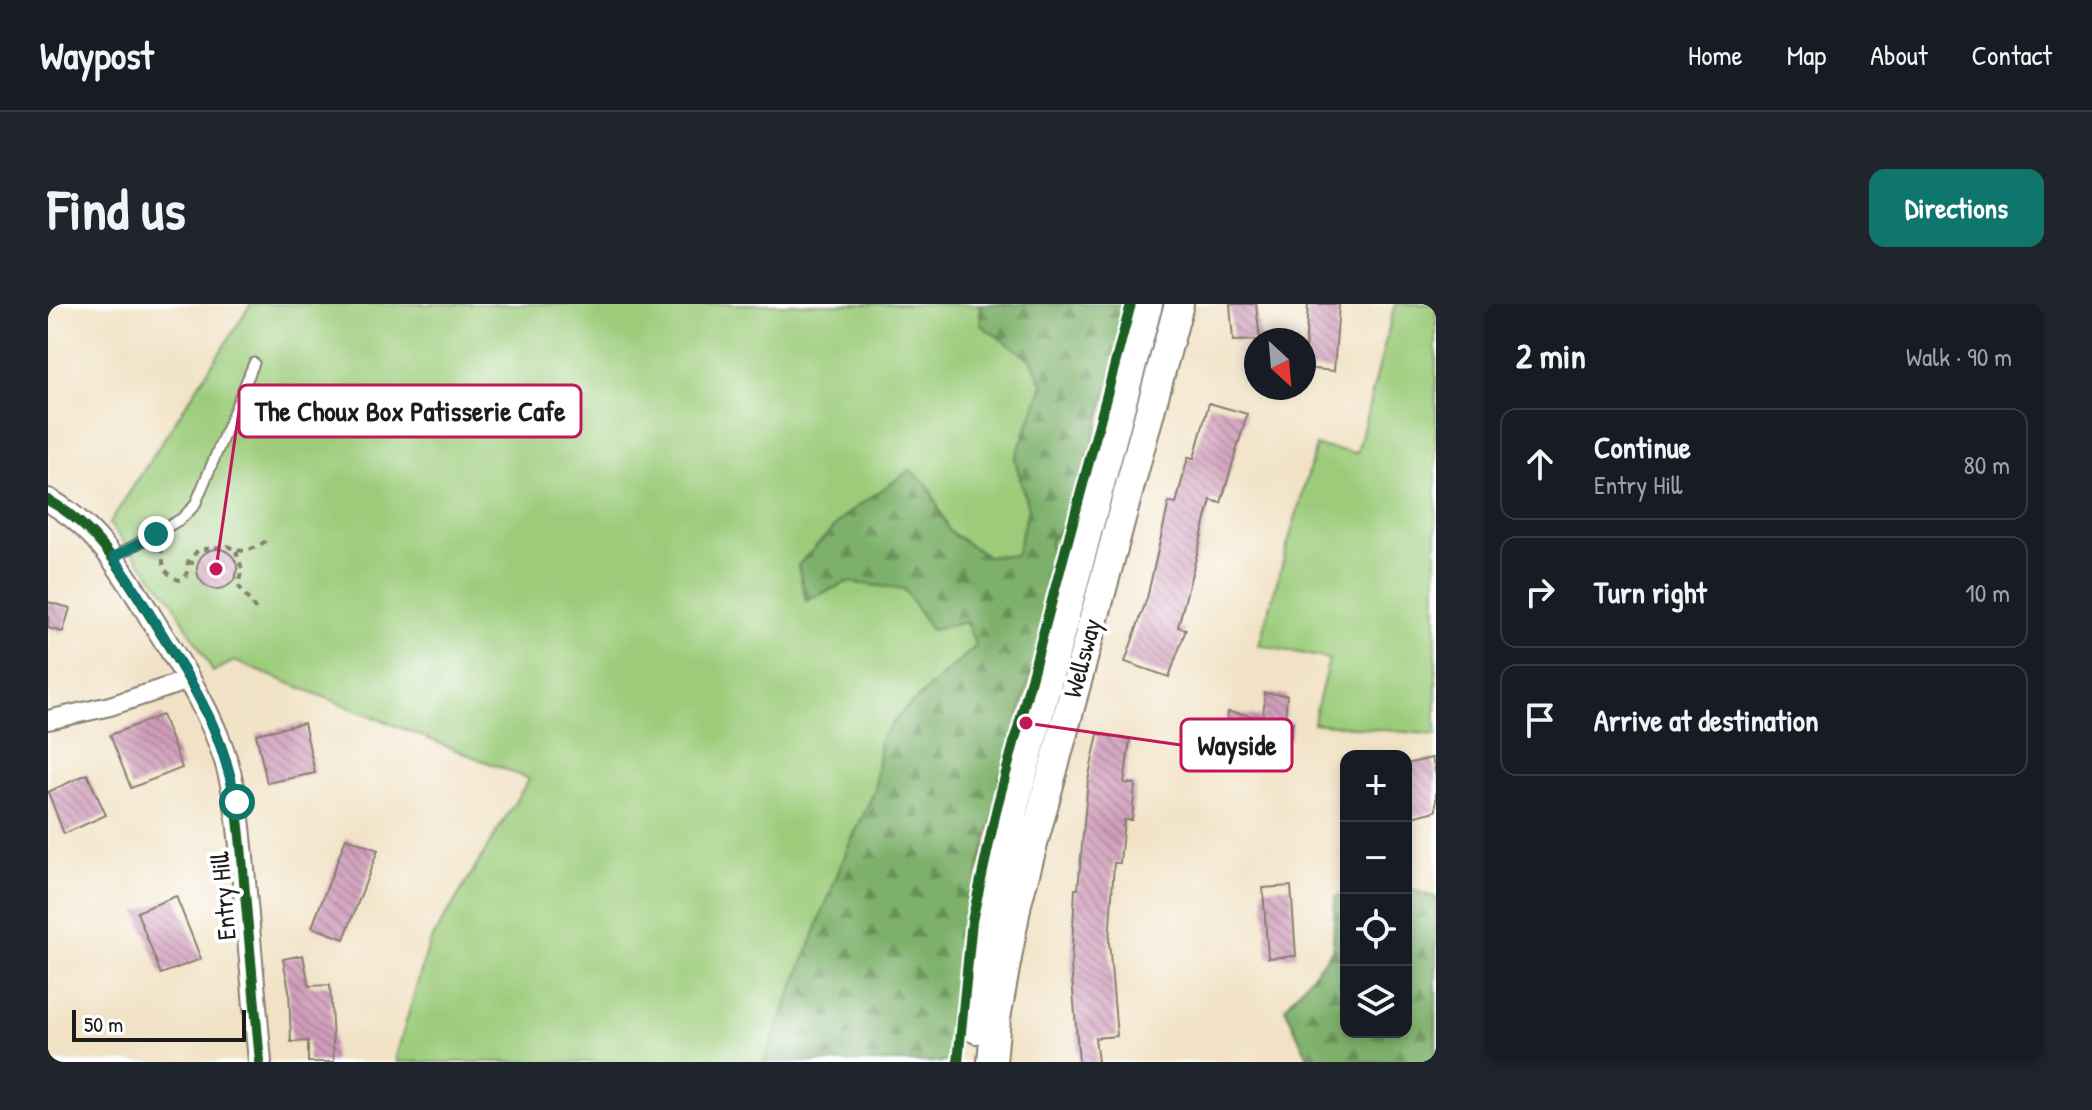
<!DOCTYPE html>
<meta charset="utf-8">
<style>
:root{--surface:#171b24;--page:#20242c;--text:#f1f3f6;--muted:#9ea1a6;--line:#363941;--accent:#0f766e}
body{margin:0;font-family:"Patrick Hand",sans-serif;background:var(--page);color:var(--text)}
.controls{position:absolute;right:24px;bottom:24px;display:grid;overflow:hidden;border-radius:16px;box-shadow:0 4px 12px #0003}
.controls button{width:72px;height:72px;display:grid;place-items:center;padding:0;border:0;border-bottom:2px solid var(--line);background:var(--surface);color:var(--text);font:40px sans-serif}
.compass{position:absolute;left:1196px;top:24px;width:72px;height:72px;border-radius:50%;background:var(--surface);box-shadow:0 4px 12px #0003;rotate:154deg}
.scale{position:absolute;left:24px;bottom:20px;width:174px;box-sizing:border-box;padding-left:8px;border:4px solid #1c1c1c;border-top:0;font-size:22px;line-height:28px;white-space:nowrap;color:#1c1c1c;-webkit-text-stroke:6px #fff;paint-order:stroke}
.stop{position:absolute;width:24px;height:24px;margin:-18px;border:6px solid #0f766e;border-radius:50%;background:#fff}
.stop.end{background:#0f766e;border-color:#fff;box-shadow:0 2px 8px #0008}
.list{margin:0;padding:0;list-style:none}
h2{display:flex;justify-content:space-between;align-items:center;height:104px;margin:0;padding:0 32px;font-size:34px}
h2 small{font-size:26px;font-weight:400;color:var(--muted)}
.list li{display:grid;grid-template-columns:52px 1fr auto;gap:24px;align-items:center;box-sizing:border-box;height:112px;margin:0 16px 16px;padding:0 16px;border:2px solid var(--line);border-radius:16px}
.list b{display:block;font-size:30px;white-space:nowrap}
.list p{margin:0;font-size:26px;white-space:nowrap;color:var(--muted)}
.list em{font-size:26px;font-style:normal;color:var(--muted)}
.icon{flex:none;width:44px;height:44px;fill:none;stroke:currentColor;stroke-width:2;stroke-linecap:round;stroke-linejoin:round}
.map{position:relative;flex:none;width:1388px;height:758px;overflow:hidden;border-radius:16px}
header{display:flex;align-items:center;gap:48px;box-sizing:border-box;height:112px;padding:0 40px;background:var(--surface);border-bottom:2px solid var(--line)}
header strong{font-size:38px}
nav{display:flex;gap:44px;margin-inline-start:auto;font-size:28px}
.intro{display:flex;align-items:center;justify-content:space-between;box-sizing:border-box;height:192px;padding:0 48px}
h1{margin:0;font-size:56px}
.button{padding:20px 36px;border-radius:16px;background:var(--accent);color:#fff;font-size:28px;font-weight:700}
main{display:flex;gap:48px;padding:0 48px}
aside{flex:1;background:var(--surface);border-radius:16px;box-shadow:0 4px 12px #0003}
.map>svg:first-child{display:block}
.green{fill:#9ccc7a;stroke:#5c744b;stroke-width:2}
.forest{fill:url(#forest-firs);stroke:#4c6643;stroke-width:2}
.building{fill:url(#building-back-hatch)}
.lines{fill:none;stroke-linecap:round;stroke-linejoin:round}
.service-casing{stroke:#867f70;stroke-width:13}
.minor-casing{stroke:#867f70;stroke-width:22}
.tertiary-casing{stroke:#867f70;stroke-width:26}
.primary-casing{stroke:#867f70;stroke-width:32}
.path{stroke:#867f70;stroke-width:4;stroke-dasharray:6 6;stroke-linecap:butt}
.service{stroke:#fff;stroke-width:9}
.minor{stroke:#fff;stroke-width:18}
.tertiary{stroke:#fff;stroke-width:22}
.primary{stroke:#fff;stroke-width:28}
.cycleway-casing{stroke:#fff;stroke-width:15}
.cycleway{stroke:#1b5e20;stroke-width:10}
.route{stroke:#0f766e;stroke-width:10}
.labels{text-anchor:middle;stroke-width:8;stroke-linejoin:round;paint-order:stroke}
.street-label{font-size:26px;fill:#1c1c1c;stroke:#fff}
.leader{fill:none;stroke:#c2185b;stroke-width:3}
.callout-dot{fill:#c2185b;stroke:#fff;stroke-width:3}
.callout{fill:#fff;stroke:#c2185b;stroke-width:3}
.callout-label{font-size:28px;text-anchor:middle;font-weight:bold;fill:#1c1c1c}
</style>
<header>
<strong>Waypost</strong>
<nav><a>Home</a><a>Map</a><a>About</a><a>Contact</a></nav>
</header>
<div class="intro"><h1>Find us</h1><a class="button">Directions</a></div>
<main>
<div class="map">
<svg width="1388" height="758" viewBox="0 0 1388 758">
<defs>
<pattern id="forest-firs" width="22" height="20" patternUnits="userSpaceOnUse" patternTransform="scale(2)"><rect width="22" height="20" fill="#7db06a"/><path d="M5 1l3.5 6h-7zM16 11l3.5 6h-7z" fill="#668e56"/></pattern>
<pattern id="building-back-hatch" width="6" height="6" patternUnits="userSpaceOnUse" patternTransform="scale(2)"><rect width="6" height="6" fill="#d09cb9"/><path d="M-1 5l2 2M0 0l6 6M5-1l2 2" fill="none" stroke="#a87e96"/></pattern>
</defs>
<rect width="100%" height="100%" fill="#fff"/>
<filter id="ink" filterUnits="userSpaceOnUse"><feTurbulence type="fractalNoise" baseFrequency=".0125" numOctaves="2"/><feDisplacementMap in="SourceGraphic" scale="16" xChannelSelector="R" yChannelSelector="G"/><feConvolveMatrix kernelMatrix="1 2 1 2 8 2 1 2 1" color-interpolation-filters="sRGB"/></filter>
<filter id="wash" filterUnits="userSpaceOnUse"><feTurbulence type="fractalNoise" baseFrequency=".006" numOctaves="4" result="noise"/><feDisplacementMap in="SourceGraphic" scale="32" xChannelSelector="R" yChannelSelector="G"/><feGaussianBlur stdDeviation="1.8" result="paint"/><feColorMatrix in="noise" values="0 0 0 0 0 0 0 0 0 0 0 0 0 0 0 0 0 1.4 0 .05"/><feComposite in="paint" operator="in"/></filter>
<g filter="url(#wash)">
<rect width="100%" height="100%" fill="#f1e2c5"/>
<!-- green -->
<g class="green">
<polygon points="203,0 1073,0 949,463 921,581 896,758 349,758 348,752 381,640 481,475 186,357 165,368 123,295 61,220"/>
<polygon points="1347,0 1388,0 1388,431 1265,419 1281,355 1211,341 1268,142 1309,149"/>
</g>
<!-- forest -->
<g class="forest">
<polygon points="931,0 1083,0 1027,207 1002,237 1006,284 929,574 912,672 903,758 716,758 801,541 827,486 832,436 852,410 928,342 918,318 883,326 856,285 799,278 758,297 750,261 799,210 862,166 880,181 901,227 939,252 968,251 980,205 967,155 995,81 984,57 933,21"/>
<polygon points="1358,583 1388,594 1388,758 1257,758 1261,756 1237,704 1285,645 1287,593 1298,590 1298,728 1358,728"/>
</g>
<g id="blocks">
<!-- building -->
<g class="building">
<polygon points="1182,0 1208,0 1212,36 1185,37"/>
<polygon points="1260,0 1291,0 1286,67 1256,64"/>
<polygon points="1161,99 1199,110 1173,199 1163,196 1130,323 1138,325 1121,373 1077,358 1099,294 1121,198 1128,200 1140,153 1146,154"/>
<circle cx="169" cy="265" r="20"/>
<polygon points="0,298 22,304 15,328 0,324"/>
<polygon points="1217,389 1239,391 1237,417 1245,418 1242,436 1177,426 1180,408 1215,413"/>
<polygon points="114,411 134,464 83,484 62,431"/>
<polygon points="256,419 267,469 219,479 208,430"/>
<polygon points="1050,430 1082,436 1076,479 1087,480 1084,516 1076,516 1072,559 1066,559 1061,638 1069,732 1047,734 1050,758 1031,758 1023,662 1027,585 1030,585 1040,476"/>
<polygon points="1384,454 1388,471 1388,507 1360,514 1358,460"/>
<polygon points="39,470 58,511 16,530 0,488"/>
<polygon points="298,534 330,546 296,635 264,623"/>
<polygon points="1243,582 1248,652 1220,654 1215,584"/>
<polygon points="128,592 153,655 113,670 89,608"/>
<polygon points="255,651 261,682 282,681 286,758 260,758 260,737 243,738 241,686 235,655"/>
</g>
</g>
</g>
<g filter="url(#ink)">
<use href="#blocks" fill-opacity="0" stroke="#867f70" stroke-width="2"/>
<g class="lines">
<defs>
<polyline id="service" points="66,253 133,215 147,201 206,59"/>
<polyline id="minor" points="0,416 62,402 141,376"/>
<path id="tertiary" d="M0 196C49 223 74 266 102 312 131 359 162 405 178 457 191 500 193 544 197 589 202 645 207 702 212 758"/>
<g id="primary">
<polyline points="929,725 941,620 965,506 1100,0"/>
<polyline points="944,758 948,714 969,599 1131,0"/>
</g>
</defs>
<!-- service casing -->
<use href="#service" class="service-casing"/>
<!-- minor casing -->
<use href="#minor" class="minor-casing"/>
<!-- tertiary casing -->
<use href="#tertiary" class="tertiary-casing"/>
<!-- primary casing -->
<use href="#primary" class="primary-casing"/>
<!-- path -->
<g class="path">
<path d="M113 243C116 261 113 268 131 276L138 273 140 258 150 246 180 242C195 252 206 244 220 236"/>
<polyline points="188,247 194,265 190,281 209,308"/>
<polyline points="140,258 149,260"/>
</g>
<!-- service -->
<use href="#service" class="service"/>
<!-- minor -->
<use href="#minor" class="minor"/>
<!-- tertiary -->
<use href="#tertiary" class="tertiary"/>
<!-- primary -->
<use href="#primary" class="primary"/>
<defs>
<g id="cycleway">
<path d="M0 196C49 223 74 266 102 312 131 359 162 405 178 457 191 500 193 544 197 589 202 645 207 702 212 758"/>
<polyline points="910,758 924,617 949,503 1083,0"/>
</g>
</defs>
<!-- cycleway casing -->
<use href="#cycleway" class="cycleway-casing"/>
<!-- cycleway -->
<use href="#cycleway" class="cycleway"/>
</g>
</g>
<g class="lines" filter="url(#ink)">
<!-- route -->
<path class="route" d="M108 230 66 253C99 306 135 359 162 415 174 441 181 470 189 498"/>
</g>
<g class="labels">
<!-- street labels -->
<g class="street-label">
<text transform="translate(1034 354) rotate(-75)" y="9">Wellsway</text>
<text transform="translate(175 592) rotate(-95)" y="9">Entry Hill</text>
</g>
</g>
<!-- callouts -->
<path class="leader" d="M168 265L191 107M978 419L1133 441"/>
<g class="callout-dot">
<circle cx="168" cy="265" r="8"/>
<circle cx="978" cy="419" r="8"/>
</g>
<g class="callout">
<rect x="191" y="81" width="342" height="52" rx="8"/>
<rect x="1133" y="415" width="111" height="52" rx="8"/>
</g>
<g class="callout-label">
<text x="362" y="117">The Choux Box Patisserie Cafe</text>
<text x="1189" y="451">Wayside</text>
</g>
</svg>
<div class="controls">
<button>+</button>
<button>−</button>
<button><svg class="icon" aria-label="locate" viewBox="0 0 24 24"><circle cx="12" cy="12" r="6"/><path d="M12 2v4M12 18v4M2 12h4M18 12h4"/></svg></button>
<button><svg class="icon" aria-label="layers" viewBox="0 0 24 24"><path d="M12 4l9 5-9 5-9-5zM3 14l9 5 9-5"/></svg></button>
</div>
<svg class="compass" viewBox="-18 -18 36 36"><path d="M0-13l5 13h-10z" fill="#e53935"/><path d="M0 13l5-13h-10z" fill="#9ea1a6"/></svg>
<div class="scale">50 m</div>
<div class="stop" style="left:189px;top:498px"></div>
<div class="stop end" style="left:108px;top:230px"></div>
</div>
<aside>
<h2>2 min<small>Walk · 90 m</small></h2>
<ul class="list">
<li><svg class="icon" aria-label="ahead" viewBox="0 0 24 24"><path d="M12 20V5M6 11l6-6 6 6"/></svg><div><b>Continue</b><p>Entry Hill</p></div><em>80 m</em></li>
<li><svg class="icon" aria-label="right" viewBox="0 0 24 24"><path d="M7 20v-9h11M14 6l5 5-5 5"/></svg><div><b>Turn right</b></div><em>10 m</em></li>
<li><svg class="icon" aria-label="arrive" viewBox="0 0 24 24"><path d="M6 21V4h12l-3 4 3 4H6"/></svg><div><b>Arrive at destination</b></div></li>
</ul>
</aside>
</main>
